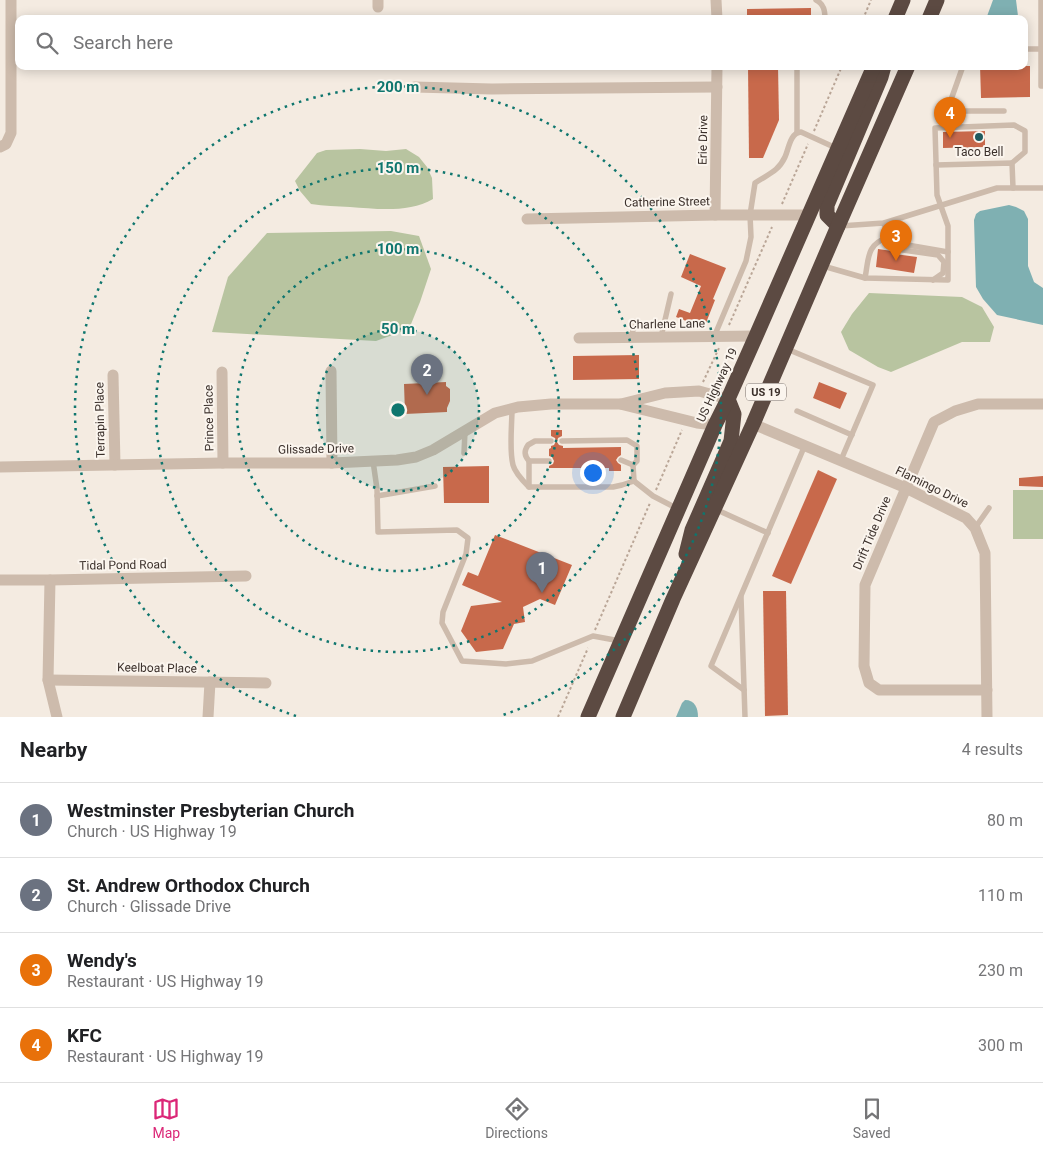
<!DOCTYPE html>
<meta charset="utf-8">
<style>
:root{--surface:#fff;--page:#f2f2f2;--text:#202124;--muted:#757577;--line:#e0e0e0;--accent:#db2777}
body{margin:0;font-family:Roboto,sans-serif;background:var(--page);color:var(--text)}
.you{position:absolute;left:592px;top:472px;width:18px;height:18px;margin:-12px;border:4px solid #fff;border-radius:50%;background:#1a73e8;box-shadow:0 0 0 8px #1a73e833}
.badge{display:grid;place-items:center;width:32px;height:32px;border-radius:50%;background:var(--accent);color:#fff;font-size:16px;font-weight:700}
.pin{position:absolute;translate:-50% -41px;filter:drop-shadow(0 1px 2px #0008)}
.pin::after{content:'';position:absolute;top:26px;width:18px;height:15px;background:inherit;clip-path:polygon(0 0,100% 0,50% 100%)}
.list{margin:0;padding:0;list-style:none}
h2{display:flex;justify-content:space-between;align-items:center;height:65px;margin:0;padding:0 20px;font-size:21px}
h2 small{font-size:16px;font-weight:400;color:var(--muted)}
.list li{display:grid;grid-template-columns:32px 1fr auto;gap:15px;align-items:center;box-sizing:border-box;height:75px;padding:0 20px;border-top:1px solid var(--line)}
.list b{display:block;font-size:19px;white-space:nowrap}
.list p{margin:0;font-size:16px;white-space:nowrap;color:var(--muted)}
.list em{font-size:16px;font-style:normal;color:var(--muted)}
.icon{flex:none;width:28px;height:28px;fill:none;stroke:currentColor;stroke-width:2;stroke-linecap:round;stroke-linejoin:round}
.map{position:relative;flex:none;width:1043px;height:717px;overflow:hidden}
.search{position:absolute;background:var(--surface);box-shadow:0 2px 12px #0003;left:15px;right:15px;top:15px;height:55px;display:flex;align-items:center;gap:12px;box-sizing:border-box;padding:0 18px;border-radius:10px;color:var(--muted);font-size:19px}
.sheet{height:365px;background:var(--surface)}
nav{display:flex;justify-content:space-around;align-items:center;box-sizing:border-box;height:70px;border-top:1px solid var(--line);background:var(--surface);font-size:14px;color:var(--muted)}
nav a{display:grid;justify-items:center;gap:2px}
nav .on{color:var(--accent)}
.map>svg:first-child{display:block}
.green{fill:#b8c4a0}
.water{fill:#7fb0b2}
.building{fill:#c8694b}
.lines{fill:none;stroke-linecap:round;stroke-linejoin:round}
.path{stroke:#b9a596;stroke-width:2;stroke-dasharray:2.5 2.5;stroke-linecap:butt}
.lane{stroke:#cdbbac;stroke-width:5.5}
.street{stroke:#cdbbac;stroke-width:11}
.highway{stroke:#5c4a42;stroke-width:15}
.ring{fill:none;stroke:#0f766e;stroke-width:2.5;stroke-dasharray:2.5 5}
.poi-dot{fill:#1f5a5e;stroke:#fbf5ee;stroke-width:2}
.labels{text-anchor:middle;stroke-width:4;stroke-linejoin:round;paint-order:stroke}
.shield{fill:#fbf5ee;stroke:#756b66;stroke-width:1}
.shield-label{font-size:11px;font-weight:bold;fill:#3b302b}
.street-label{font-size:12px;fill:#3b302b;stroke:#fbf5ee}
.poi-label{font-size:12px;fill:#3b302b;stroke:#fbf5ee}
.centre{fill:#0f766e;stroke:#fbf5ee;stroke-width:2.5}
.ring-label{font-size:15px;text-anchor:middle;font-weight:bold;fill:#0f766e;stroke:#fbf5ee;stroke-width:4;stroke-linejoin:round;paint-order:stroke}
</style>
<div class="map">
<svg width="1043" height="717" viewBox="0 0 1043 717">
<rect width="100%" height="100%" fill="#f4ebe1"/>
<!-- green -->
<g class="green">
<path d="M360 149 386 151 406 149 419 157 427 167 432 178 433 199C409 213 377 209 350 207 337 206 324 206 311 204L300 191 295 181 317 153 326 150Z"/>
<polygon points="391,231 419,236 431,269 420,302 409,329 376,341 212,332 228,277 267,233"/>
<polygon points="869,293 962,297 982,307 994,327 990,342 962,342 891,372 878,367 849,350 841,332 852,314"/>
<rect x="1013" y="490" width="30" height="49"/>
</g>
<!-- water -->
<g class="water">
<polygon points="993,0 1016,0 1018,16 1017,19 986,19"/>
<polygon points="1009,205 1016,207 1024,211 1028,219 1028,266 1034,282 1043,288 1043,325 997,315 983,299 976,287 974,220 976,214 980,211"/>
<path d="M685 700C695 700 698 708 698 717H676L682 703Z"/>
</g>
<!-- building -->
<g class="building">
<polygon points="811,8 811,19 747,19 747,9"/>
<polygon points="748,66 778,66 779,120 763,158 749,158"/>
<polygon points="980,66 1030,66 1030,97 981,98"/>
<polygon points="985,131 985,147 943,148 943,132"/>
<polygon points="878,249 892,251 895,254 917,257 914,273 876,267"/>
<polygon points="690,254 726,268 713,299 715,300 704,328 676,317 679,309 690,313 701,286 681,277"/>
<polygon points="639,355 639,379 573,380 573,356"/>
<polygon points="446,382 446,386 450,389 450,401 447,408 447,412 405,414 404,384"/>
<polygon points="819,382 847,393 840,409 813,398"/>
<polygon points="551,430 562,430 562,436 558,438 557,442 559,445 563,446 563,448 621,447 621,455 618,457 616,460 618,463 621,465 621,471 609,471 609,468 549,468 549,466 553,464 554,461 552,457 549,456 549,449 551,448 551,446 554,445 556,441 555,438 551,436"/>
<polygon points="489,466 489,503 444,503 443,467"/>
<polygon points="818,470 837,479 791,584 772,576"/>
<polygon points="1043,476 1043,487 1019,486 1019,478"/>
<polygon points="495,535 572,565 555,605 540,599 523,607 525,622 514,624 503,649 476,652 461,631 471,606 502,602 462,585 468,572 478,576"/>
<polygon points="763,591 786,591 788,715 765,716"/>
</g>
<g class="lines">
<!-- path -->
<g class="path">
<polyline points="863,19 871,0"/>
<polyline points="814,131 842,66"/>
<polyline points="782,204 808,144"/>
<polyline points="729,325 772,227"/>
<polyline points="703,382 719,348"/>
<polyline points="656,490 682,430"/>
<polyline points="595,630 650,503"/>
<polyline points="558,717 588,648"/>
</g>
<!-- lane -->
<g class="lane">
<path d="M816 0C824 4 825 11 825 19"/>
<polyline points="1041,0 1041,86 1043,86"/>
<polyline points="1024,49 1041,49"/>
<polyline points="797,66 797,132"/>
<polyline points="963,66 947,111 1004,111"/>
<polyline points="936,165 1012,163 1013,188"/>
<polyline points="884,223 890,242 948,252"/>
<polyline points="840,226 884,223 997,188 1043,188"/>
<polyline points="890,242 896,249 938,255 944,262 943,273 933,280"/>
<polyline points="823,266 865,278 948,280 948,226 937,195 935,128 1014,125 1025,131 1025,152 1012,163"/>
<path d="M865 278C869 258 866 245 888 237"/>
<polyline points="661,337 671,294"/>
<path d="M714 337 746 261 751 237 750 215 755 183C768 174 778 172 785 157 789 148 790 133 801 132L836 148"/>
<polyline points="632,338 634,321"/>
<polyline points="787,349 873,385 841,460"/>
<path d="M512 409C512 425 509 450 513 465 515 473 523 481 529 487H613L622 485 634 481"/>
<polyline points="797,411 852,435"/>
<polyline points="562,441 627,440 637,446 637,461 633,465 621,460"/>
<polyline points="464,453 465,431"/>
<polyline points="373,461 377,489 378,532 457,530 468,538 466,554 443,612 442,623 462,661 506,664 532,661 593,636 620,641"/>
<polyline points="529,461 529,487"/>
<path d="M549 461H529C524 455 524 451 528 445L535 441H551"/>
<polyline points="633,465 634,481"/>
<polyline points="634,481 653,496 676,508"/>
<polyline points="377,496 435,486"/>
<polyline points="715,509 768,533"/>
<polyline points="975,528 989,508"/>
<polyline points="741,597 745,717"/>
<polyline points="744,690 711,666 805,445"/>
</g>
<!-- street -->
<g class="street">
<polyline points="378,0 378,7"/>
<polyline points="716,0 717,19"/>
<polyline points="414,87 492,89 717,87"/>
<polyline points="0,147 6,144 11,133 11,0"/>
<polyline points="715,215 717,66"/>
<polyline points="527,219 715,215 809,215"/>
<polyline points="579,338 756,336"/>
<polyline points="331,371 332,463"/>
<polyline points="222,372 223,463"/>
<polyline points="113,375 115,465"/>
<polyline points="621,404 665,393 699,391 728,399"/>
<polyline points="753,424 906,488 966,518 975,528 985,553 987,717"/>
<polyline points="0,467 223,463 332,463 397,460 416,457 433,450 495,413 518,407 551,404 620,404 697,423 715,425"/>
<polyline points="0,580 50,580 246,576"/>
<polyline points="50,580 48,680 57,717"/>
<polyline points="48,680 266,683"/>
<polyline points="987,690 879,690 869,683 864,666 865,585 934,422 955,411 978,404 1043,404"/>
<polyline points="208,717 210,682"/>
</g>
<!-- highway -->
<g class="highway">
<polyline points="895,19 903,0"/>
<polyline points="929,19 937,0"/>
<polyline points="838,226 827,215 827,205 881,77 884,66"/>
<polyline points="686,554 692,530 731,441 734,414 728,399"/>
<polyline points="588,717 715,425 728,399 756,336 874,66"/>
<polyline points="623,717 673,599 753,424 838,226 908,66"/>
</g>
</g>
<!-- distance rings -->
<circle cx="398" cy="410" r="81" fill="#0f766e" fill-opacity=".12"/>
<g class="ring">
<circle cx="398" cy="410" r="81"/>
<circle cx="398" cy="410" r="161"/>
<circle cx="398" cy="410" r="242"/>
<path d="M296 716A323 323 0 1 1 500 716"/>
</g>
<!-- markers -->
<circle class="poi-dot" cx="979" cy="137" r="5"/>
<g class="labels">
<!-- shield labels -->
<rect class="shield" x="746" y="383.5" width="40" height="17" rx="4"/>
<g class="shield-label">
<text x="766" y="396">US 19</text>
</g>
<!-- street labels -->
<g class="street-label">
<text transform="translate(703 140) rotate(-89)" y="4">Erie Drive</text>
<text transform="translate(667 202) rotate(-1)" y="4">Catherine Street</text>
<text transform="translate(667 324) rotate(-1)" y="4">Charlene Lane</text>
<text transform="translate(717 385) rotate(-65)" y="4">US Highway 19</text>
<text transform="translate(209 418) rotate(-91)" y="4">Prince Place</text>
<text transform="translate(100 420) rotate(-91)" y="4">Terrapin Place</text>
<text transform="translate(316 449) rotate(-1)" y="4">Glissade Drive</text>
<text transform="translate(932 487) rotate(26)" y="4">Flamingo Drive</text>
<text transform="translate(872 533) rotate(-67)" y="4">Drift Tide Drive</text>
<text transform="translate(123 565) rotate(-1)" y="4">Tidal Pond Road</text>
<text transform="translate(157 668) rotate(1)" y="4">Keelboat Place</text>
</g>
<!-- poi labels -->
<g class="poi-label">
<text x="979" y="156">Taco Bell</text>
</g>
</g>
<circle cx="398" cy="410" r="8" class="centre"/>
<g class="ring-label">
<text x="398" y="92">200 m</text>
<text x="398" y="173">150 m</text>
<text x="398" y="254">100 m</text>
<text x="398" y="334">50 m</text>
</g>
</svg>
<div class="you"></div>
<div class="pin badge" style="left:542px;top:593px;background:#6b7280">1</div>
<div class="pin badge" style="left:427px;top:395px;background:#6b7280">2</div>
<div class="pin badge" style="left:896px;top:261px;background:#e8710a">3</div>
<div class="pin badge" style="left:950px;top:138px;background:#e8710a">4</div>
<div class="search"><svg class="icon" aria-label="search" viewBox="0 0 24 24"><circle cx="10" cy="10" r="6"/><path d="M15 15l6 6"/></svg>Search here</div>
</div>
<section class="sheet">
<h2>Nearby<small>4 results</small></h2>
<ul class="list">
<li><span class="badge" style="background:#6b7280">1</span><div><b>Westminster Presbyterian Church</b><p>Church · US Highway 19</p></div><em>80 m</em></li>
<li><span class="badge" style="background:#6b7280">2</span><div><b>St. Andrew Orthodox Church</b><p>Church · Glissade Drive</p></div><em>110 m</em></li>
<li><span class="badge" style="background:#e8710a">3</span><div><b>Wendy's</b><p>Restaurant · US Highway 19</p></div><em>230 m</em></li>
<li><span class="badge" style="background:#e8710a">4</span><div><b>KFC</b><p>Restaurant · US Highway 19</p></div><em>300 m</em></li>
</ul>
</section>
<nav>
<a class="on"><svg class="icon" aria-label="map" viewBox="0 0 24 24"><path d="M3 6l6-2 6 2 6-2v14l-6 2-6-2-6 2zM9 4v14M15 6v14"/></svg>Map</a>
<a><svg class="icon" aria-label="directions" viewBox="0 0 24 24"><path d="M12 3l9 9-9 9-9-9zM9 14v-3h6M13 9l2 2-2 2"/></svg>Directions</a>
<a><svg class="icon" aria-label="saved" viewBox="0 0 24 24"><path d="M7 4h10v16l-5-4-5 4z"/></svg>Saved</a>
</nav>
